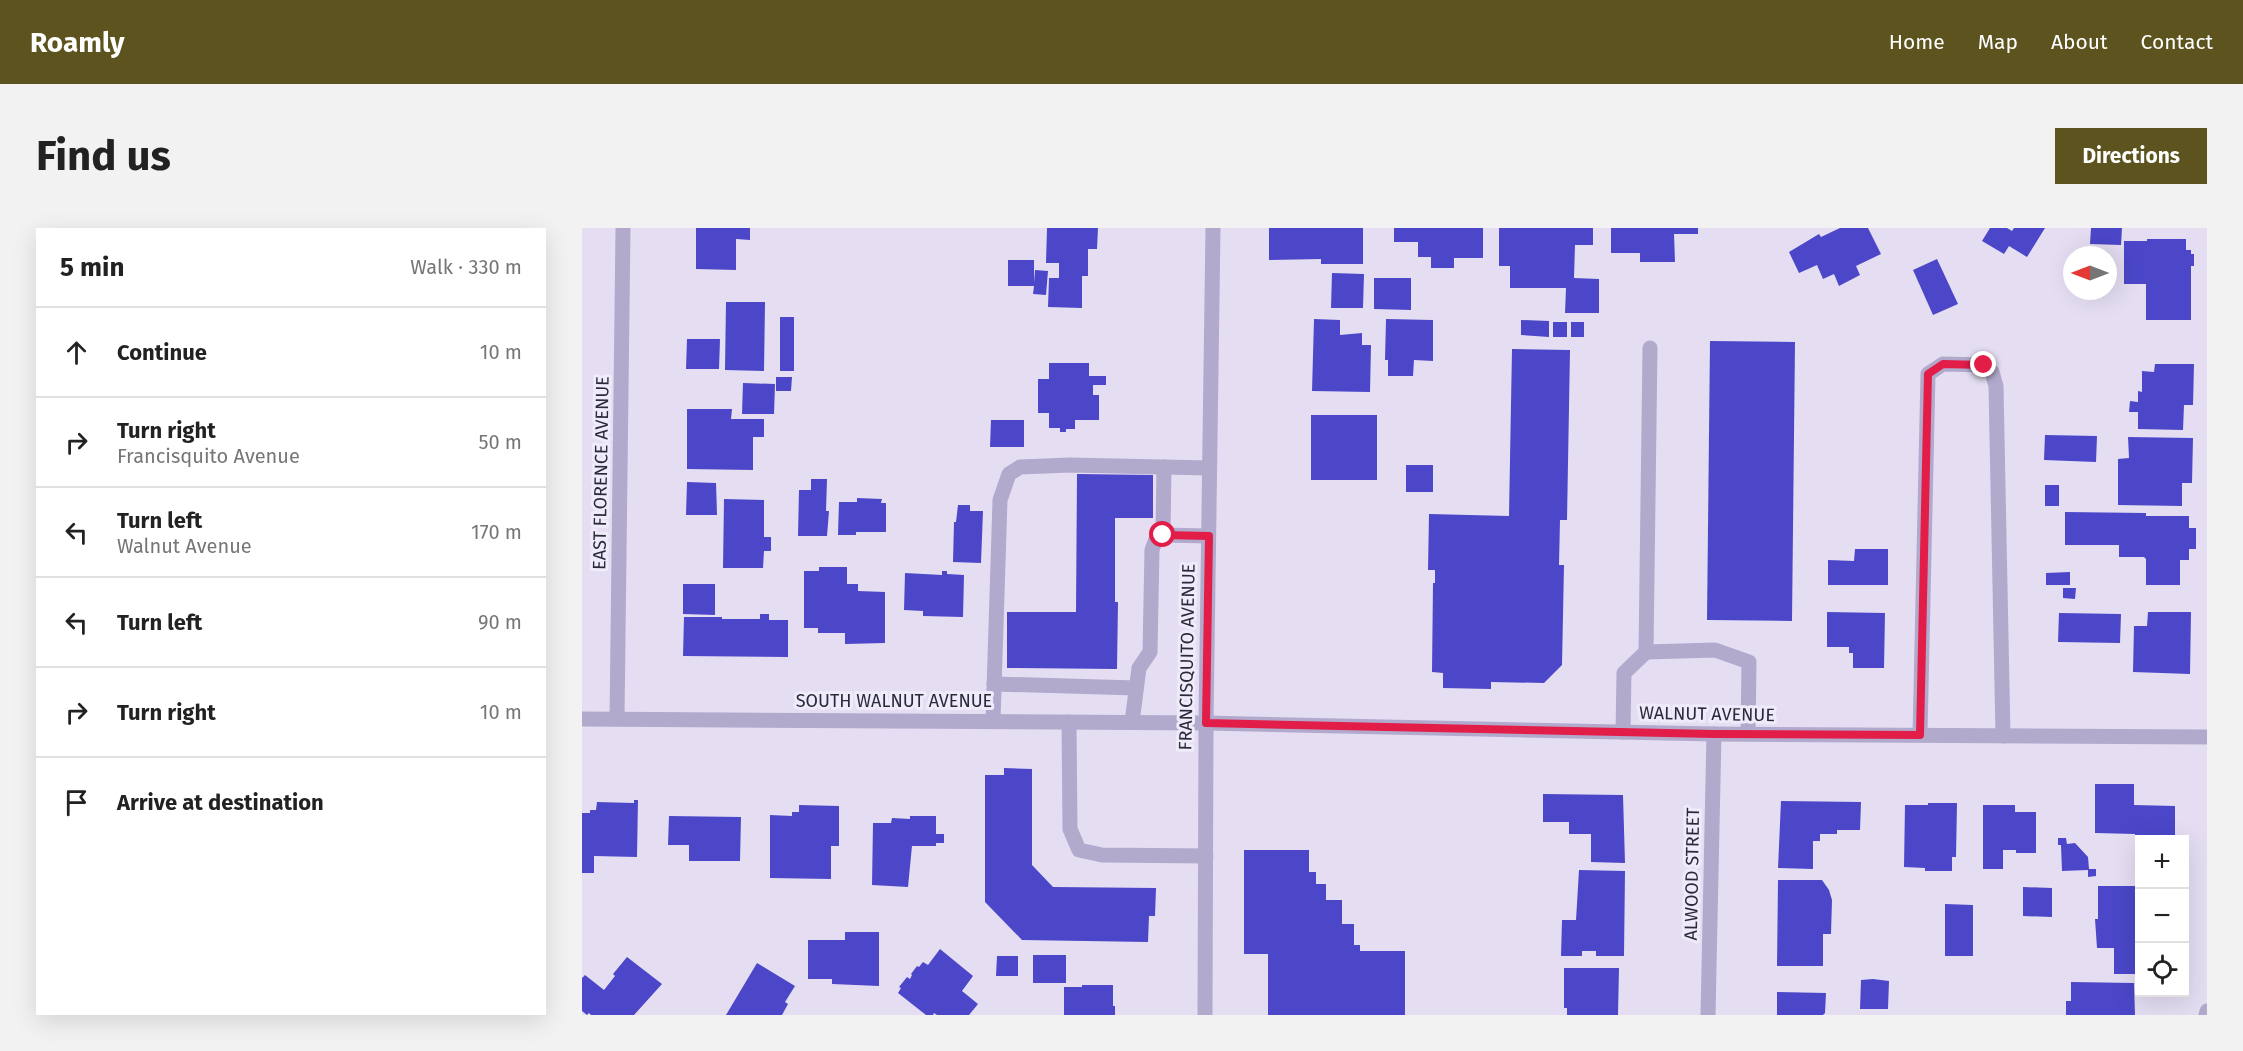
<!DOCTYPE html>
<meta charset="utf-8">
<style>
:root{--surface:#fff;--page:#f2f2f2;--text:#222;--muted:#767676;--line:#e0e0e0;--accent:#5c531e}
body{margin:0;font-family:"Fira Sans",sans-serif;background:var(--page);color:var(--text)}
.controls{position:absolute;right:18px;bottom:18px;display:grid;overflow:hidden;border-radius:0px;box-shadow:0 6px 24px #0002}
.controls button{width:54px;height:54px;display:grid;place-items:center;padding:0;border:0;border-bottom:2px solid var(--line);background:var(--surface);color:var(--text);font:30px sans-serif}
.compass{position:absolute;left:1481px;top:18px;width:54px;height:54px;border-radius:50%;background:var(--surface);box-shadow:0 6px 24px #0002;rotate:270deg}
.stop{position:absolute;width:18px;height:18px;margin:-14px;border:4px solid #e11d48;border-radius:50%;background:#fff}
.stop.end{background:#e11d48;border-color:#fff;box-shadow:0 2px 6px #0008}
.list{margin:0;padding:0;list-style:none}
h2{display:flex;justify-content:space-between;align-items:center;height:78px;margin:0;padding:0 24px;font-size:26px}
h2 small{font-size:20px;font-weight:400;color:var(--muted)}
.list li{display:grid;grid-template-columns:39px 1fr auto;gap:18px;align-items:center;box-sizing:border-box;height:90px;padding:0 24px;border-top:2px solid var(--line)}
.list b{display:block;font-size:22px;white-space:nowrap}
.list p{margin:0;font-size:20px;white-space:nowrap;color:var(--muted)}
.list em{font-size:20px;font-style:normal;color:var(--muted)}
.icon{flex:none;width:33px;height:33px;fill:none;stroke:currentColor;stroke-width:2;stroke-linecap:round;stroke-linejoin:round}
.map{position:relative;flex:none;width:1625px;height:787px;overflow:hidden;border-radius:0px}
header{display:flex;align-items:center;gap:36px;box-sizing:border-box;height:84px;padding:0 30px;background:var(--accent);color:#fff}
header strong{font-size:28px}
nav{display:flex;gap:33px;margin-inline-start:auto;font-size:21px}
.intro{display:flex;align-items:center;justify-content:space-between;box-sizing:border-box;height:144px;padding:0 36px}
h1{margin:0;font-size:42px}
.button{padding:15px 27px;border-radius:0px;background:var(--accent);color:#fff;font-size:21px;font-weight:700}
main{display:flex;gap:36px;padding:0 36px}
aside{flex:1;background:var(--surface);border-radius:0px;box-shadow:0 6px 24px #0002}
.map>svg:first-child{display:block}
.building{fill:#4b47c8}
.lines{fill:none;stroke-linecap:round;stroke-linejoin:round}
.minor{stroke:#b2aacc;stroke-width:15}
.route{stroke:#e11d48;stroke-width:8}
.labels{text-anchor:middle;stroke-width:6;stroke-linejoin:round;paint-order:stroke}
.street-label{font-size:18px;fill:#2b2a39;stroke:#f0ebfb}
</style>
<header>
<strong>Roamly</strong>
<nav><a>Home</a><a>Map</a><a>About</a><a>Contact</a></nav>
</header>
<div class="intro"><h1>Find us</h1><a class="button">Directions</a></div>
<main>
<aside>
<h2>5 min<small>Walk · 330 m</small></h2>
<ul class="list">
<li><svg class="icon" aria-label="ahead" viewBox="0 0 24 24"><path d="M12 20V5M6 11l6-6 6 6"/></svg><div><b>Continue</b></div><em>10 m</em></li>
<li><svg class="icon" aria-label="right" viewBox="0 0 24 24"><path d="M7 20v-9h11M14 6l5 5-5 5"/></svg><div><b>Turn right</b><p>Francisquito Avenue</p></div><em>50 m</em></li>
<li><svg class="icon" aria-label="left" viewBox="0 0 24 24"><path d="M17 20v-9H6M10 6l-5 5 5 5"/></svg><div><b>Turn left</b><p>Walnut Avenue</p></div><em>170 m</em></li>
<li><svg class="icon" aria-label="left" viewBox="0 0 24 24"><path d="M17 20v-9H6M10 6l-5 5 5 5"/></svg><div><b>Turn left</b></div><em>90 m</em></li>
<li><svg class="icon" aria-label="right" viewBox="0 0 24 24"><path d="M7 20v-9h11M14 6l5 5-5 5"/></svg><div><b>Turn right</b></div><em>10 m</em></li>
<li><svg class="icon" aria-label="arrive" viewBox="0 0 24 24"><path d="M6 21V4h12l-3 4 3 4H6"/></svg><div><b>Arrive at destination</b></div></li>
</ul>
</aside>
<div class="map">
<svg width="1625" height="787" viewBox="0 0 1625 787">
<rect width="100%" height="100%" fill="#e5def3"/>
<!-- building -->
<g class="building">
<polygon points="114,0 168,0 168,12 154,11 154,42 114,41"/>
<polygon points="465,0 516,0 515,21 506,21 506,48 500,48 500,80 466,79 467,50 477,50 477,35 464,35"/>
<polygon points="687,0 781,0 781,36 739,36 739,31 687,32"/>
<polygon points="812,0 901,0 901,30 872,30 872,40 849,40 849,29 836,29 836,14 812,14"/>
<polygon points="917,0 1011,0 1011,17 993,17 992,50 1017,51 1017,85 983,85 984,60 928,60 928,38 917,38"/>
<polygon points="1029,0 1116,0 1116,6 1092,6 1093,34 1058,34 1058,25 1029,25"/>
<polygon points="1258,0 1286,0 1299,26 1274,38 1278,47 1257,58 1252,46 1241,51 1235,37 1217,45 1207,24 1237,6 1239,9"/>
<polygon points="1408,0 1425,0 1430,3 1432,0 1463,0 1445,29 1427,18 1422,26 1400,13"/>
<polygon points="1509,0 1540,0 1539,17 1508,16"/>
<polygon points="1565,11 1604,11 1604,22 1609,22 1609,26 1612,26 1612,38 1609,38 1609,92 1564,92 1564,56 1542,56 1542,13 1565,13"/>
<polygon points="1355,31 1376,76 1351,87 1331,42"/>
<polygon points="426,32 452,32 452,55 453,42 466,43 464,67 451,66 452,58 426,58"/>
<polygon points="750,45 782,46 781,80 749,80"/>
<polygon points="792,50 829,50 829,82 792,81"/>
<polygon points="144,74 183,74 182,143 143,142"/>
<rect x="198" y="89" width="14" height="54"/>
<polygon points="732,91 758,92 758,107 780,105 780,117 789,117 788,164 730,163"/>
<polygon points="804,91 851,92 851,133 832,132 831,148 806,148 806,132 803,132"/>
<polygon points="939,92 967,93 967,109 939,107"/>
<rect x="971" y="94" width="14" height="15"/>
<rect x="989" y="94" width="13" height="15"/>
<polygon points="105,111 138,111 137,141 104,141"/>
<polygon points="1128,113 1213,114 1210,393 1125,392"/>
<polygon points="930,121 988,122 985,292 978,292 977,337 982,337 980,437 962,455 909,454 909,461 861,460 861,445 850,444 851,355 853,355 853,342 846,342 847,286 927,288"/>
<polygon points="467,135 507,135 507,148 524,148 524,157 511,157 511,167 517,167 517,192 493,192 493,201 484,201 484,204 478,204 478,200 467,200 467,185 456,185 456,151 467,151"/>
<polygon points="1573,136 1612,136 1611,177 1602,177 1601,202 1556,201 1556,184 1547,184 1548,173 1556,174 1556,163 1560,164 1560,143 1572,144"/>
<polygon points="194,149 210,149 209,163 194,163"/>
<polygon points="161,155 193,156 192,186 160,186"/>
<polygon points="105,181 150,181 149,191 182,191 182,209 171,209 171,242 105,241"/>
<rect x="729" y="187" width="66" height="65"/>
<polygon points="409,192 442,192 442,219 408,219"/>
<polygon points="1463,207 1515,208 1514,234 1462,232"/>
<polygon points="1546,209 1611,210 1610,255 1600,255 1600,278 1536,277 1536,231 1547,230"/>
<rect x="824" y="237" width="27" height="27"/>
<polygon points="495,246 571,247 571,290 533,290 533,374 536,374 535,441 425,440 425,384 494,384"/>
<polygon points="229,251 245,251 244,283 247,283 245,308 216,308 217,262 229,262"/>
<polygon points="105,254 134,255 135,287 104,287"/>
<rect x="1463" y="257" width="14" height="21"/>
<polygon points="275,270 300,271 299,275 304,275 304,304 274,304 274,307 256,307 257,274 275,274"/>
<polygon points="142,271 182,272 182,309 189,309 189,323 182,323 181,340 141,340"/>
<polygon points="376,277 388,277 388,283 401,283 399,335 371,334 372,294 374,294"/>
<polygon points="1483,284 1564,285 1564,288 1607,288 1607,300 1614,300 1614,321 1607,321 1607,332 1598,332 1598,357 1564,357 1564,331 1562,329 1537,329 1537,317 1483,317"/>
<polygon points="1273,321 1306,321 1306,357 1246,357 1246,332 1272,333"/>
<polygon points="237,339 265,339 265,356 276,356 276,363 303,364 303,415 263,416 263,405 236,405 236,400 222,400 222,343 237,343"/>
<polygon points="360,343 365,343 365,346 382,347 381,389 341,388 341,383 322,382 323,345 360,347"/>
<polygon points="1488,344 1488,357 1464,357 1464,345"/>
<polygon points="101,356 133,356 133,387 101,386"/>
<polygon points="1481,360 1494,360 1493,371 1481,370"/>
<polygon points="1245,384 1303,385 1302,440 1271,440 1271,425 1267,425 1267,419 1245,419"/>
<polygon points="1566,384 1609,384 1608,446 1551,444 1552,398 1565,398"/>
<polygon points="1477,385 1539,386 1538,415 1476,414"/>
<polygon points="178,386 187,386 187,392 206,392 206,429 101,428 102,389 140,389 140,391 178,391"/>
<polygon points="422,540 450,541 450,637 471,659 574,660 573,688 567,688 566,714 440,712 403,674 403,547 422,547"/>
<polygon points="1513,556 1552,556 1552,577 1593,578 1593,612 1558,612 1558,618 1553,618 1553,606 1513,605"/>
<polygon points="961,566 1041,567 1043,635 1009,634 1009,606 987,606 987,594 961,594"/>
<polygon points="52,572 56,572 55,629 12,628 12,645 0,645 0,585 8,585 8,582 14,582 15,574 52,575"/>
<polygon points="1199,573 1279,574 1278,602 1255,602 1255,606 1238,606 1238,613 1231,613 1231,641 1196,640"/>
<polygon points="1346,575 1375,575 1374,629 1370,629 1370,643 1343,643 1343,640 1322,639 1323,577 1346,577"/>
<polygon points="217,577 257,578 257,618 249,618 249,651 188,650 188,587 210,588 210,584 217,584"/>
<polygon points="1401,577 1433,577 1433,584 1454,584 1454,625 1434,625 1434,622 1421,622 1421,641 1401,641"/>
<polygon points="87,588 159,589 158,633 107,633 107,617 86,617"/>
<polygon points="328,588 354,588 354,606 362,606 362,615 354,615 354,618 330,618 326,659 290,657 291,595 309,595 310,590 328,591"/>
<polygon points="1476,610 1484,610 1485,616 1493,615 1506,629 1507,641 1514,641 1514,648 1506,649 1506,642 1480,643 1479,617 1476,617"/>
<polygon points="662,622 727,622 727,644 734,644 734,656 744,656 744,672 760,672 760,696 772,696 772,717 778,717 778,723 823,723 823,787 686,787 686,726 662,726"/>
<polygon points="997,642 1043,643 1042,728 1014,728 1014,723 1000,723 1000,728 979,728 980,692 994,692"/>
<polygon points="1196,652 1240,652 1247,662 1250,672 1249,706 1241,706 1241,738 1195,738"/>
<polygon points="1516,658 1558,658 1558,746 1532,746 1532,720 1515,720 1513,691 1516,691"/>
<polygon points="1441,659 1470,660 1470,689 1441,688"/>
<polygon points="1363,676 1391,677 1391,728 1363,728"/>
<polygon points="263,704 297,704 297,758 250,756 250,751 226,751 226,712 263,712"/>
<polygon points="358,721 391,748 380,763 396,776 387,787 355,787 352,785 351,787 344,787 316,765 319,760 317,759 325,749 328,751 330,747 329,746 335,738 337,739 341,734 346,737"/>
<rect x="451" y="727" width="33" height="28"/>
<polygon points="415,728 436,728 436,748 414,748"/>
<polygon points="45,729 80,756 52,787 9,787 7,785 5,787 0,783 0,750 3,747 22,762 33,748 31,746"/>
<polygon points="175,735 213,758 203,774 206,776 200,787 144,787"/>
<polygon points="982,740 1037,740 1036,787 985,787 985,780 982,780"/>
<polygon points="1291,751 1307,753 1306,781 1278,781 1279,752"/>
<polygon points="1489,754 1552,755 1553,787 1484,787 1484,773 1489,773"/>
<polygon points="500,757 531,757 531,778 533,778 533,787 482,787 482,759 500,759"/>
<polygon points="1195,764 1244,765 1243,785 1241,787 1195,787"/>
</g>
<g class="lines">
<!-- minor -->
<g class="minor">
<polyline points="1068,120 1064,424 1133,422 1167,434 1166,506"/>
<polyline points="581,307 582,239"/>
<polyline points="412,456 554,460"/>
<polyline points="0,491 624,495 1132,506 1625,509"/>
<polyline points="35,491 41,0"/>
<polyline points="411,493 418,272 427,246 438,239 488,237 627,240"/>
<polyline points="487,494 488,601 497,622 520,627 624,628"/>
<polyline points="550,494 557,440 568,424 570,322 574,311 581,307 626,308"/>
<polyline points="1041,504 1042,445 1064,424"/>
<polyline points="1338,507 1346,146 1361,136 1402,137 1410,144 1414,158 1421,508"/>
<polyline points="623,787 624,495 631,0"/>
<polyline points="1126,787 1132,506"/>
<polyline points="1624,787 1625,783"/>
</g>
</g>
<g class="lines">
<!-- route -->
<polyline class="route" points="581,307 627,308 624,495 1132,506 1338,507 1346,146 1361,136 1402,137"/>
</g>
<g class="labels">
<!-- street labels -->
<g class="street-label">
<text transform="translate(19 245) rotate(-89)" y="6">EAST FLORENCE AVENUE</text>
<text transform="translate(605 429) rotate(-89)" y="6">FRANCISQUITO AVENUE</text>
<text x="312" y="479">SOUTH WALNUT AVENUE</text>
<text transform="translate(1125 486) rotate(1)" y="6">WALNUT AVENUE</text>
<text transform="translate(1110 646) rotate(-89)" y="6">ALWOOD STREET</text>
</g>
</g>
</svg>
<div class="controls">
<button>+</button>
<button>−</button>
<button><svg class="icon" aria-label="locate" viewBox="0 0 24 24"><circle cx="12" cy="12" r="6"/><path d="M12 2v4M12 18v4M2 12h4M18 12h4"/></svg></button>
</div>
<svg class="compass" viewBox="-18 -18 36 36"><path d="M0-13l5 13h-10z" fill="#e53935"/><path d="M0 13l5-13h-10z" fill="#767676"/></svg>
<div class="stop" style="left:581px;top:307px"></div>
<div class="stop end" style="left:1402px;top:137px"></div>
</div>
</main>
